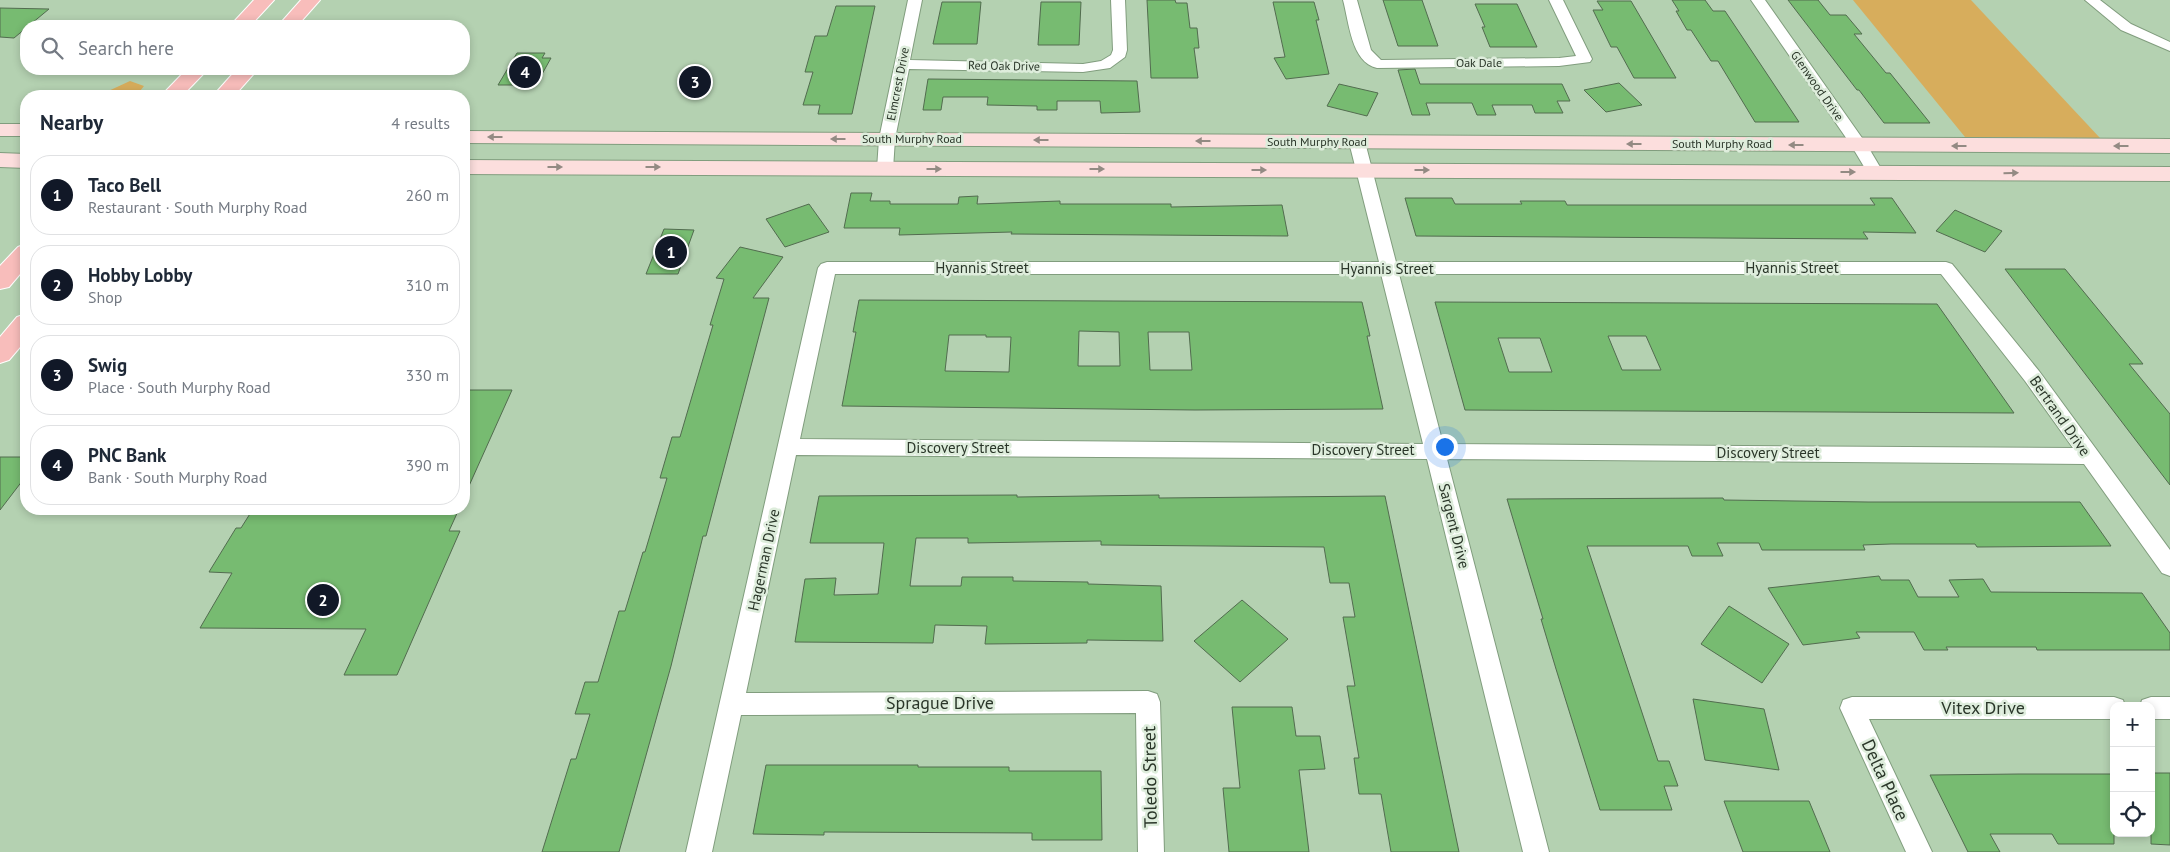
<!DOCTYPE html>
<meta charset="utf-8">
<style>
:root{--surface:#fff;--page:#f6f6f7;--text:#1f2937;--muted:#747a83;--line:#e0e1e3;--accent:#111827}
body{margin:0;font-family:"PT Sans",sans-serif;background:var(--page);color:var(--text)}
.controls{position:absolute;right:15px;bottom:15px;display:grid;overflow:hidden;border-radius:10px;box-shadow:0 2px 8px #0003}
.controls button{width:45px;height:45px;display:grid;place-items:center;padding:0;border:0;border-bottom:1px solid var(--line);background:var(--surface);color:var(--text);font:25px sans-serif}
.you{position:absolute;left:1444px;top:446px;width:18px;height:18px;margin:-12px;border:4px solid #fff;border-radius:50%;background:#1a73e8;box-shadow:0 0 0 8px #1a73e833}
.badge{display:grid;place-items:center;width:32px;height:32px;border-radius:50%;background:var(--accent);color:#fff;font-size:16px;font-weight:700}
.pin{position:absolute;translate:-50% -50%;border:2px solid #fff;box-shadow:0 1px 5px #0006}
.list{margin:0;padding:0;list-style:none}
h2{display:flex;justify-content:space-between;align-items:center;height:65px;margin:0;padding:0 20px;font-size:21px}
h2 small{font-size:16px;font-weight:400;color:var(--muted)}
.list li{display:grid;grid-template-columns:32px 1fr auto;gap:15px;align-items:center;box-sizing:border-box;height:80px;margin:0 10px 10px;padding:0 10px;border:1px solid var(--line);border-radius:20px}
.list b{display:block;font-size:19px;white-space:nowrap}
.list p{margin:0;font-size:16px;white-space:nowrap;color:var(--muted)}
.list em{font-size:16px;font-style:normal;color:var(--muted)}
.icon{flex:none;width:28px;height:28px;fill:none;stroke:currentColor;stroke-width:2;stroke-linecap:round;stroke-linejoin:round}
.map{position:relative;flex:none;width:2170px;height:852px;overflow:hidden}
.search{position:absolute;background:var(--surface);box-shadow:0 2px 8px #0003;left:20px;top:20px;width:450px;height:55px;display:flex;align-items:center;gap:12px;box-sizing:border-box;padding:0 18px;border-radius:20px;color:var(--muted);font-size:19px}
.panel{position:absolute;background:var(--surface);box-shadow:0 2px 8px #0003;left:20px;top:90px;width:450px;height:425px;border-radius:20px}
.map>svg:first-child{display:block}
.green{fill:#d7ad5c}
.building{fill:#77bb71;stroke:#526c4f;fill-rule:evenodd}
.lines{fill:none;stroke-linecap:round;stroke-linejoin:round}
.minor-casing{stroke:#819d7e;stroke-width:2}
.secondary-casing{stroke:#819d7e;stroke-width:2}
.primary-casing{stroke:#fff;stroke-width:2}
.minor{fill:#fff;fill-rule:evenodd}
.secondary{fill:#fcdedd;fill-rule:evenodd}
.primary{fill:#f8bdbb;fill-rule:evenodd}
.oneway{fill:#938a83}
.labels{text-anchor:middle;stroke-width:5;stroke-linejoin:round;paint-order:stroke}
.far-street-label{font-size:12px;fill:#2a3629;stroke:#deeddc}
.street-label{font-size:15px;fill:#2a3629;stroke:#deeddc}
.near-street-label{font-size:18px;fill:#2a3629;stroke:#deeddc}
</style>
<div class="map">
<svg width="2170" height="852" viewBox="0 0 2170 852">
<rect width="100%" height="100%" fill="#b4d1b1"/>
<!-- green -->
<g class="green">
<polygon points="1853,0 1971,0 2100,138 1965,137"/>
<polygon points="130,81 144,86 136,96 86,96 104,93"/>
</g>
<!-- building -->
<g class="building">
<polygon points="1147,0 1175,0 1176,3 1187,3 1190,28 1197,28 1199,48 1194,48 1198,78 1151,78"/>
<polygon points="1383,0 1422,0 1438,46 1398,46"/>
<polygon points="1672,0 1705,0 1713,11 1725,11 1799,122 1755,122 1718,61 1711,61 1691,30 1687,30 1676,11 1679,11"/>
<polygon points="1788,0 1818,0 1830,15 1846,15 1862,34 1854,34 1886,73 1890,73 1930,123 1884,123 1859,90 1857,90"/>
<polygon points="1597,1 1631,1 1676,78 1634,78 1617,47 1611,47 1593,10 1603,10"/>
<polygon points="942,2 981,2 977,44 933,44"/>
<polygon points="1041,2 1081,2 1079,45 1038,45"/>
<polygon points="1273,2 1314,2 1319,20 1316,20 1329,74 1286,79 1274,58 1285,57"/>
<polygon points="1475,4 1517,4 1537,47 1490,47 1482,27 1485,27"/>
<polygon points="836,6 875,6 852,114 818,114 820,105 803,105 813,72 805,72 815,36 827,36"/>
<polygon points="0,8 49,9 14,38 0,37"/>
<polygon points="517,53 545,53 542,58 551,58 536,85 498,85"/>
<polygon points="1415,69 1420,84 1562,84 1570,101 1557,101 1563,113 1535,113 1532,105 1492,105 1496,115 1477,115 1472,103 1426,103 1430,115 1412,115 1398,70"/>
<polygon points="690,71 708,72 699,93 681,93"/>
<polygon points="928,79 1137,81 1140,112 1101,113 1100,101 1057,101 1057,110 1037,110 1037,106 987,105 988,97 943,97 941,110 923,110"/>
<polygon points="1619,83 1642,105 1606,112 1584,90"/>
<polygon points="1339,84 1378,93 1367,116 1327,106"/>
<polygon points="851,193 872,193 870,201 890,201 890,204 958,204 959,197 978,196 977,204 1060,201 1060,204 1171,204 1171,207 1282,205 1288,236 1011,234 1012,232 899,235 900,228 844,228"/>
<polygon points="1405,198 1452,198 1455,204 1522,204 1520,201 1565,201 1567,205 1875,205 1870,198 1892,198 1916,233 1863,232 1868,239 1416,236"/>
<polygon points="809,204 829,232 785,247 766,219"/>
<polygon points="1955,210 2002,231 1985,252 1936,231"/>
<polygon points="664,229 694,230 678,274 646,274"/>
<polygon points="740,247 783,257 753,298 769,298 706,536 703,536 671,666 619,852 542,852 571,759 576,759 590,714 575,714 585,682 598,682 619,611 625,611 643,552 645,552 667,478 660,478 672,437 680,437 713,325 710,325 724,279 716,278"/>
<polygon points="2005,269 2065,269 2143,364 2129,364 2170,414 2170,485"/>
<path d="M859 300 1362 302 1370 336H1367L1383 409 1195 410 842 406 856 332H853ZM1079 331 1119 332 1120 366H1078ZM1148 332H1189L1192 370H1150ZM949 335H986V337H1011L1009 372 945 371Z"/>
<path d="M1435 302 1937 304 2014 413 1465 410ZM1608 336H1646L1661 370H1622ZM1498 338H1540L1552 372H1509Z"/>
<polygon points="464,390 512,390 464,497"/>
<polygon points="0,457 26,457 26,476 0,510"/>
<polygon points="1017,495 1017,497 1159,495 1159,498 1385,496 1459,852 1391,852 1381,794 1359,794 1354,758 1359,758 1347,686 1355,686 1343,617 1355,617 1349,583 1330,583 1324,547 1101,545 1101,541 968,543 968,538 916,538 910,586 961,586 962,577 1013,577 1013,581 1088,582 1088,584 1161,586 1163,641 1087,640 1087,643 985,644 987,626 935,625 933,643 795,642 805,579 836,578 834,595 878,594 884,543 810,543 819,496"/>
<polygon points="1723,498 1724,500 1868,502 2080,502 2111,546 1977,547 1975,544 1891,544 1863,545 1865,550 1762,550 1759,543 1717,543 1723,556 1692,556 1688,546 1587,546 1658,761 1669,761 1678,786 1664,786 1672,810 1600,810 1556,669 1541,619 1543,619 1507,499"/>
<polygon points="253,509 459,509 449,531 460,531 397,675 344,675 366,629 200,628 232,573 209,572 236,528 241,528"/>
<polygon points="1879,576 1881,580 1909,580 1918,597 1959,597 1949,580 1983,579 1991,592 2142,593 2170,633 2170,650 2037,650 2036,647 1946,647 1948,650 1924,650 1914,632 1856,632 1860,638 1803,645 1768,588"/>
<polygon points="1242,600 1288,639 1240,682 1194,641"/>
<polygon points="1729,606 1789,644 1762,683 1701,644"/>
<polygon points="1693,699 1764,709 1779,770 1705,760"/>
<polygon points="1232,707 1292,707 1296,736 1320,736 1325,769 1299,770 1309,852 1229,852 1223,788 1240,788"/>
<polygon points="766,765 918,765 918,767 1009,767 1009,771 1101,771 1102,840 1032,840 1032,833 824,832 824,835 753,834"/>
<polygon points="2151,773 2170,773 2170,845 2151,844"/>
<polygon points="2019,774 2114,774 2114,844 2058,844 2052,834 1990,834 2000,852 1968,852 1930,775"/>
<polygon points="1724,801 1809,801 1830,852 1743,852"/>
</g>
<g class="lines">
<defs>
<g id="minor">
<polygon points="908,0 922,0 910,60 1083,64 1101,61 1111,55 1113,50 1111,0 1125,0 1127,50 1125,57 1110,68 1083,72 909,69 895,139 893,169 891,172 879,172 877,169 879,139"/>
<path d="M1343 0H1357L1371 50 1381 60 1559 58 1576 56 1549 0H1563L1592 59 1590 62 1559 66 1377 68C1351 62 1349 22 1343 0Z"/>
<polygon points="1751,0 1765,0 1867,145 1883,172 1881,175 1869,175 1851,145"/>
<polygon points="2085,0 2100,0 2131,24 2170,42 2170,51 2121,30"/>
<path d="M1357 137 1363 139 1365 142 1396 262H1946L1952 264 2039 371 2170 550V576L2162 573 2084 464 1447 459 1549 852H1523L1427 459 796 455 746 693 1148 691 1157 694 1160 702 1164 852H1138L1136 713 741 715 712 852H686L818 268 821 264 827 262H1379L1349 142 1351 139ZM835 274H1381L1423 444 800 439ZM1399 274H1941L2025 381 2073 448 1443 444Z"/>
<polygon points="1852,697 2114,697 2123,700 2125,706 2114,706 2114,719 1869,719 1932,852 1906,852 1840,708 1843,700"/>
<polygon points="2151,697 2170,697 2170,719 2151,719 2151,706 2140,706 2142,700"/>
</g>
<g id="secondary">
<rect x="0" y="124" width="26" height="12"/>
<polygon points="464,131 2170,139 2170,153 464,143"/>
<polygon points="0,153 26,154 26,168 0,167"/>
<polygon points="464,160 2170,167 2170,181 464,174"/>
</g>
<g id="primary">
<polygon points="254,0 274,0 250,26 230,26"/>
<polygon points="301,0 320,0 297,26 278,26"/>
<polygon points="187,69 208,69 182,96 161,96"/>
<polygon points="237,69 258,69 234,96 213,96"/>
<polygon points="26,244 26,267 9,287 0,289 0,266 18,247"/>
<polygon points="26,314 26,340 9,360 0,363 0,337 17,317"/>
</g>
</defs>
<!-- minor casing -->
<use href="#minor" class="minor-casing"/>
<!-- secondary casing -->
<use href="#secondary" class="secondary-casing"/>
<!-- primary casing -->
<use href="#primary" class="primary-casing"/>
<!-- minor -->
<use href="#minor" class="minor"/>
<!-- secondary -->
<use href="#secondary" class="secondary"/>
<!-- primary -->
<use href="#primary" class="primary"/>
</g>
<!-- one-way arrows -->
<defs><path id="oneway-solid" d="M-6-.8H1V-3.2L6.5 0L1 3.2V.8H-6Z" transform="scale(1.25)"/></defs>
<g class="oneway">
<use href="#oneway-solid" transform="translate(495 137) rotate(-180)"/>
<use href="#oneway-solid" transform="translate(838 139) rotate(180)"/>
<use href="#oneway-solid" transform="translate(1041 140) rotate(-180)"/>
<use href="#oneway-solid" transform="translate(1203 141) rotate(-180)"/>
<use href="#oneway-solid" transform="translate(1634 144) rotate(-180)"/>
<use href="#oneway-solid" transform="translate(1796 145) rotate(-180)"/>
<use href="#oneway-solid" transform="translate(1959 146) rotate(-180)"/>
<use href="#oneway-solid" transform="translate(2121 146) rotate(-180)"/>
<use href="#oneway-solid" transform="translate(555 167)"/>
<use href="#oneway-solid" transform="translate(653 167)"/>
<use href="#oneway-solid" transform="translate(934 169)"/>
<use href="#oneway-solid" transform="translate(1097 169)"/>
<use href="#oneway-solid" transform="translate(1259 170)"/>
<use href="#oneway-solid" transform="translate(1422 170)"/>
<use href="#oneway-solid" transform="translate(1848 172)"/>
<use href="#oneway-solid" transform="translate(2011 173) rotate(-1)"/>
</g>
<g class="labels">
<!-- far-street labels -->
<g class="far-street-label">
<text x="1479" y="67">Oak Dale</text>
<text transform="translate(1004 66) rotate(1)" y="4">Red Oak Drive</text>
<text transform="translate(898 84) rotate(-79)" y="4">Elmcrest Drive</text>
<text transform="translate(1817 86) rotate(55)" y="4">Glenwood Drive</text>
<text x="912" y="143">South Murphy Road</text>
<text x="1317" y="146">South Murphy Road</text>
<text x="1722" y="148">South Murphy Road</text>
</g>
<!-- street labels -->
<g class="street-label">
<text x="982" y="273">Hyannis Street</text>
<text x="1792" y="273">Hyannis Street</text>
<text x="1387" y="274">Hyannis Street</text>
<text transform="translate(2060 416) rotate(55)" y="5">Bertrand Drive</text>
<text x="958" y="453">Discovery Street</text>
<text x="1363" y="455">Discovery Street</text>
<text x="1768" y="458">Discovery Street</text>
<text transform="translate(1454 526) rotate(76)" y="5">Sargent Drive</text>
<text transform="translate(764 560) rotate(-78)" y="5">Hagerman Drive</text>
</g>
<!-- near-street labels -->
<g class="near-street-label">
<text x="940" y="709">Sprague Drive</text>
<text x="1983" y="714">Vitex Drive</text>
<text transform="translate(1150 777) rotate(-91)" y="6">Toledo Street</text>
<text transform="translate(1885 780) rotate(65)" y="6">Delta Place</text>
</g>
</g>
</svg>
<div class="controls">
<button>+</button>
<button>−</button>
<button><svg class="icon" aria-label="locate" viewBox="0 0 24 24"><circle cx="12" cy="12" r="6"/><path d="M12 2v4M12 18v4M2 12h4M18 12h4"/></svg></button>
</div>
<div class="you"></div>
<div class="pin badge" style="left:671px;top:252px">1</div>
<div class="pin badge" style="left:323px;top:600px">2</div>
<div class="pin badge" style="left:695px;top:82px">3</div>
<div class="pin badge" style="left:525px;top:72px">4</div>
<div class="search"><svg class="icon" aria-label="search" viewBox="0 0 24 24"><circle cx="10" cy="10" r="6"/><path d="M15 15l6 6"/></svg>Search here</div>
<section class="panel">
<h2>Nearby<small>4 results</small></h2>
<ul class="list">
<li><span class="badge">1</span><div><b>Taco Bell</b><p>Restaurant · South Murphy Road</p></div><em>260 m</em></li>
<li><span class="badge">2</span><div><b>Hobby Lobby</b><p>Shop</p></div><em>310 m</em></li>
<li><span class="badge">3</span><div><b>Swig</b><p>Place · South Murphy Road</p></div><em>330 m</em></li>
<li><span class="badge">4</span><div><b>PNC Bank</b><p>Bank · South Murphy Road</p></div><em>390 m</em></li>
</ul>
</section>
</div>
